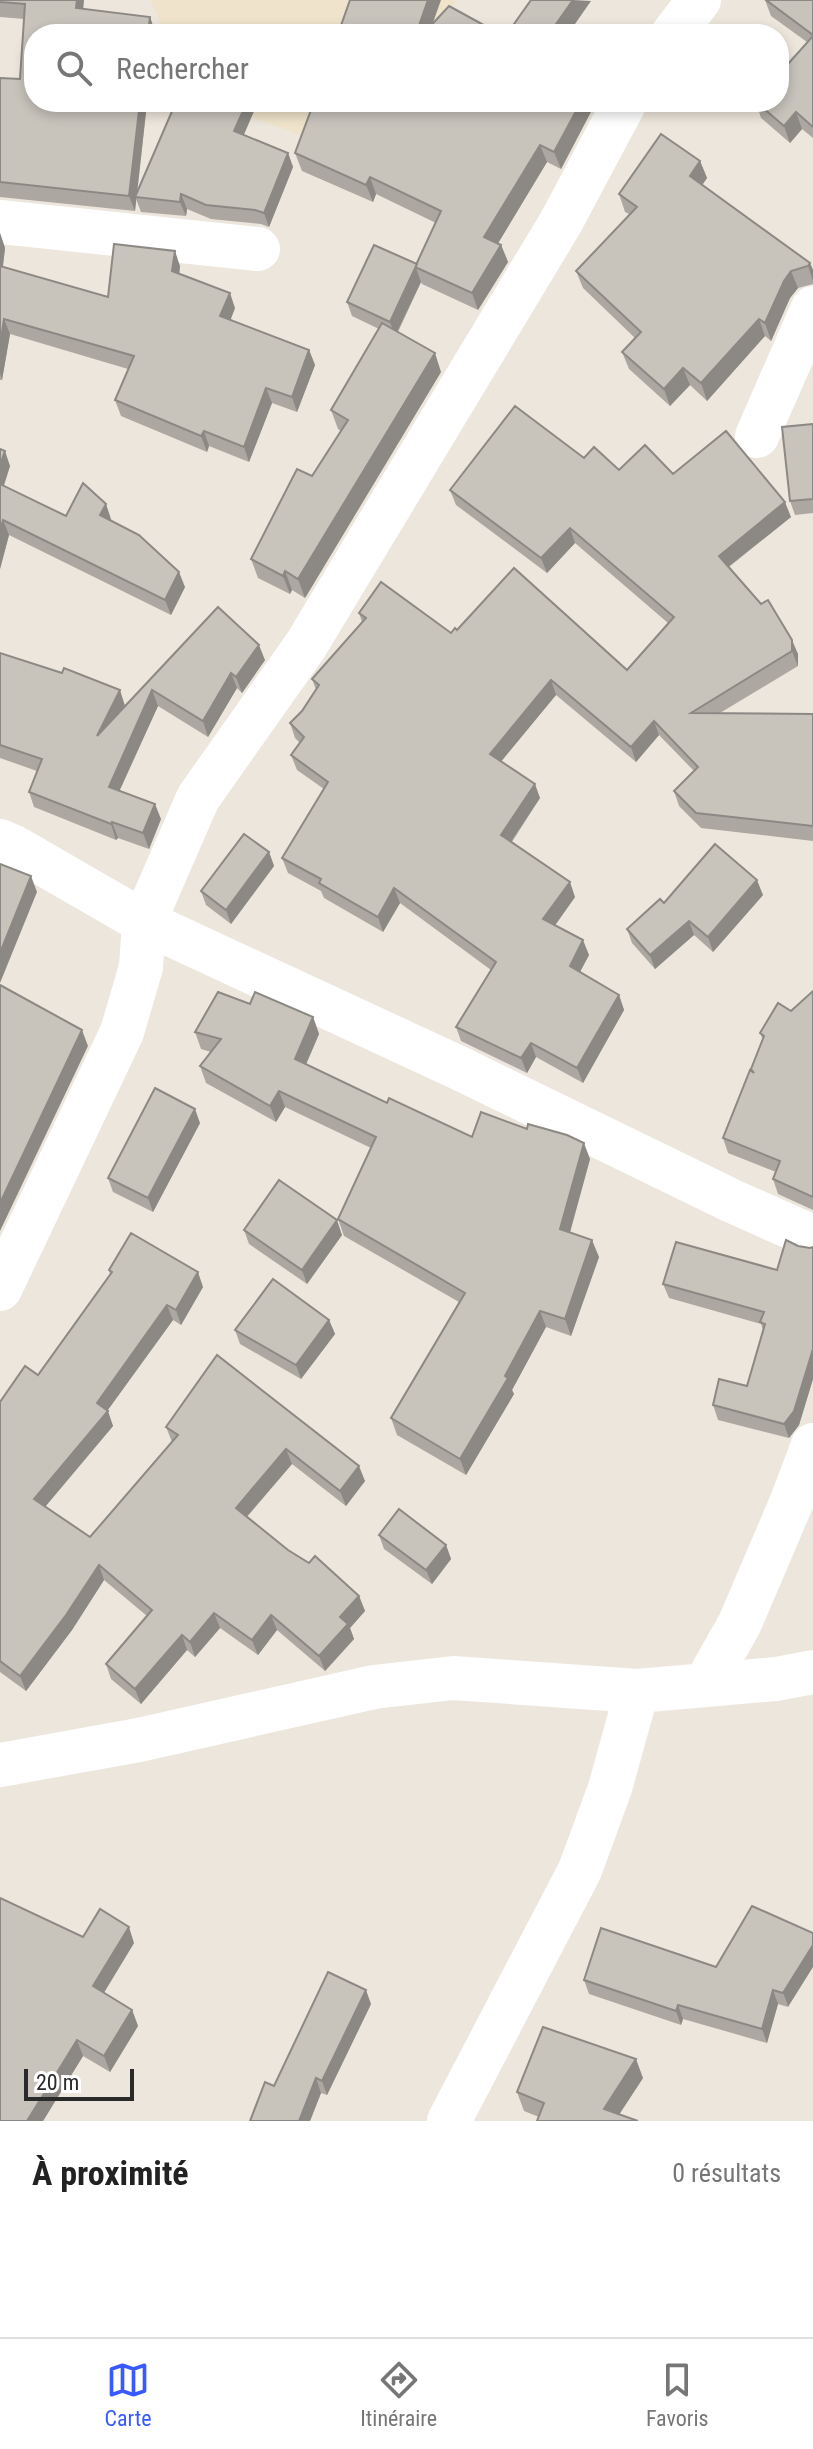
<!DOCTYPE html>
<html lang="fr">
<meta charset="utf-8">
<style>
:root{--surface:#fff;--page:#f6f6f6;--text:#222;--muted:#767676;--line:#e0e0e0;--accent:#3859fd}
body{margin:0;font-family:"Roboto Condensed",sans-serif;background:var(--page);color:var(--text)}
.scale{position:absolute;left:24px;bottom:20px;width:110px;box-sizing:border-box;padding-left:8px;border:4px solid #2a2a2a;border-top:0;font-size:22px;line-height:28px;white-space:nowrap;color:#2a2a2a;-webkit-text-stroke:6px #fff;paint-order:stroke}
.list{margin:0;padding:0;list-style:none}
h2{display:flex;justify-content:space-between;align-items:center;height:104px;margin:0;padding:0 32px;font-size:34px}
h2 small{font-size:26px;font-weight:400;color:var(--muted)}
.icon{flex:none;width:44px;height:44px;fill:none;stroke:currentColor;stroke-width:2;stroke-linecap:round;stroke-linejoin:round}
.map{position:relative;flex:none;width:813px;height:2121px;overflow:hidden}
.search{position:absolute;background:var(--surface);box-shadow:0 4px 12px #0003;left:24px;right:24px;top:24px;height:88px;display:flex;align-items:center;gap:20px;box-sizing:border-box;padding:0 28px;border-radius:32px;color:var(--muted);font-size:30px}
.sheet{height:216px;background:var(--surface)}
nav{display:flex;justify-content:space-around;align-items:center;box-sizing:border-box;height:112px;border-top:2px solid var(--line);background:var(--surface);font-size:22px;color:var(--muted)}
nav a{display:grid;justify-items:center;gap:4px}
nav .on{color:var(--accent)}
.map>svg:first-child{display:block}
.education{fill:#efe4cb}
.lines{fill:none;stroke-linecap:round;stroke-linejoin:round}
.minor{stroke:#fff;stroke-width:44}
.wall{fill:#aca8a1}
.shaded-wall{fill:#8c8883}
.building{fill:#c8c3bb;stroke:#8c8883;stroke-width:2}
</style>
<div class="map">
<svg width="813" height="2121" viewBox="0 0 813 2121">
<rect width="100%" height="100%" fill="#ede6dc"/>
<!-- education -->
<g class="education">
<polygon points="150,0 456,0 442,34 166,34"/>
<polygon points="209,102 414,102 388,167"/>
</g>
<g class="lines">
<!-- minor -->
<g class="minor">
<polyline points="673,34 699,0"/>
<polyline points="0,222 258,249"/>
<polyline points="757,436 813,308"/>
<polyline points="0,841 14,847 144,922 459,1068 732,1201 813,1237"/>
<polyline points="0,1289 122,1032 141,967 144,922 198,798 306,645 561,222 625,102"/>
<polyline points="705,1685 740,1623 792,1501 813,1445"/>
<polyline points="0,1765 139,1740 374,1687 453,1678 637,1691 776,1679 813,1672"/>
<polyline points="449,2121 580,1870 610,1788 637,1691"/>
</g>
</g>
<!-- wall -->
<g class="wall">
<polygon points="0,0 150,17 155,32 137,194 244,135 288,153 293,167 269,227 261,224 211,219 187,209 186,216 141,212 136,199 135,211 0,197 0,78 20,79 24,19 0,17"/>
<polygon points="765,0 813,0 813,138 802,129 790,143 761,118 756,102 807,42 771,16"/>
<polygon points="594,106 561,169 547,162 498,243 501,245 508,262 478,310 422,284 421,282 398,332 441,372 305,598 292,590 290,594 258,578 251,559 312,476 341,431 338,429 331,410 379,329 352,316 347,302 417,264 436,223 376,194 373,202 302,171 295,153"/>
<polygon points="700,161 707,178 702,185 810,263 813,270 813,284 798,288 790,298 771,341 765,336 707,401 690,385 670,406 629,369 622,352 635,338 583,288 576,271 629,214 625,212 619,194"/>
<polygon points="0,233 5,248 3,267 108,297 180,266 179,274 235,308 230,320 309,350 315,365 297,412 272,403 249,462 209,446 207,452 121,416 115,400 128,369 10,334 2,380 0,380"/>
<polygon points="813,424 813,513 795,515 790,501"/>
<polygon points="0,449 10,466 4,486 66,516 111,519 111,521 185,587 171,615 9,535 0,569"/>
<polygon points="584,458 619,470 673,474 791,517 729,567 798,654 798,666 720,713 813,714 813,841 701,828 679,806 674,791 694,771 659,735 636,762 556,695 501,761 540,798 512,842 575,897 555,925 589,955 580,972 619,995 624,1010 583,1083 536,1057 527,1073 461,1041 456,1027 491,970 400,903 383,932 324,898 321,891 288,873 282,858 324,789 297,770 291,755 300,743 295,738 290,723 302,711 316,690 312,679 362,622 359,613 451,633 457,630 627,670 668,623 575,543 547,573 456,505 450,490"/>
<polygon points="218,607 265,660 242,693 237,688 208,737 158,706 119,791 161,819 149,849 118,838 116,840 34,807 29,792 37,771 0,758 0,653 125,706"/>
<polygon points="269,852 274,866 231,924 206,905 201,891"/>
<polygon points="763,895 713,952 694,935 655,969 632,943 627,929 664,903"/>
<polygon points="813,991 813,1210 778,1194 773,1179 776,1172 728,1153 723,1138 752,1071 751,1069 763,1040 760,1033 791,1011"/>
<polygon points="250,1004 313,1017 319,1034 306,1064 387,1103 472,1137 590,1159 570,1233 599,1257 571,1336 546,1327 512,1390 514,1394 466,1475 397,1435 391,1418 459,1302 344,1236 338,1219 371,1148 285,1107 276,1122 206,1083 200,1066 211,1052 201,1049 195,1032"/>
<polygon points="200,1123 153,1212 113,1192 108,1178"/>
<polygon points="244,1230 342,1235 307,1284 249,1244"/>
<polygon points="798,1246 810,1248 813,1247 813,1379 799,1425 789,1438 718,1420 713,1405 747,1386 763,1330 761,1324 669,1298 663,1284 777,1270"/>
<polygon points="109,1270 203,1287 181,1325 173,1320 107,1411 113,1426 45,1507 90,1537 172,1442 166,1427 217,1355 365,1481 346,1506 292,1464 247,1517 288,1550 359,1596 365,1611 350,1628 354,1639 325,1671 277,1630 258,1655 220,1628 195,1657 187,1650 141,1704 111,1679 106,1664 147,1616 104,1580 72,1630 26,1691 0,1672 0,1402 38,1375 110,1274"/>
<polygon points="329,1320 335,1334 301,1379 240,1344 235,1330"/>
<polygon points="379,1535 446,1545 451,1559 432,1584 384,1549"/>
<polygon points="752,1906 788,2007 778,2004 767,2043 683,2019 681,2025 589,1994 584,1980 716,1967"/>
<polygon points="83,1937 134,1943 104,1993 132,2010 138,2026 110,2072 83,2056 43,2121"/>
<polygon points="371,2004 327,2095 321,2093 310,2121 250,2121 274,2086"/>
<polygon points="643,2078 619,2114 539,2117 524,2111 517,2092"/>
</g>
<!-- shaded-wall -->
<g class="shaded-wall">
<polygon points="77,0 84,0 82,24 76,8"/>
<polygon points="428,0 441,0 429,34 416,34"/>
<polygon points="573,0 591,1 568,34 549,34"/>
<polygon points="150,17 155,32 155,34 148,34"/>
<polygon points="140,102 147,102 135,211 129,196"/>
<polygon points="247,102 258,102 239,146 234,131"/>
<polygon points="581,102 593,102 594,106 561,169 554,152"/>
<polygon points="796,112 802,129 790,143 784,126"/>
<polygon points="540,145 547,162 491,255 484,237"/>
<polygon points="288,153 293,167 269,227 264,213"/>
<polygon points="700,161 707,178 696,194 690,176"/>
<polygon points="370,177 376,194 373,202 366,185"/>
<polygon points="181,194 187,209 186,216 180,202"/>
<polygon points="0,233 5,248 1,280 0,278"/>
<polygon points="501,245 508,262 478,310 472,293"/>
<polygon points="175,251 180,266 178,286 172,271"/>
<polygon points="810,263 813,270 813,281 808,266"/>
<polygon points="416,268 421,282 395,336 390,322"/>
<polygon points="791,271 798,288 790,298 771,341 765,323 784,281"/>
<polygon points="230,293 235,308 226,332 220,316"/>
<polygon points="4,319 10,334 2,380 0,373 0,345"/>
<polygon points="759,319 765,336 707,401 701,383"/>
<polygon points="309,350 315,365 297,412 292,397"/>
<polygon points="435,353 441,372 305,598 298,579"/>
<polygon points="683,368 690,385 670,406 664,389"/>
<polygon points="266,388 272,403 249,462 244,447"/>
<polygon points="204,431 209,446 207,452 201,436"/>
<polygon points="5,451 10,466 0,496 0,465"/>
<polygon points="785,502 791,517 724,570 719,556"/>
<polygon points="106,504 111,519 106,531 100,515"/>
<polygon points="3,520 9,535 0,569 0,532"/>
<polygon points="570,528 575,543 547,573 541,558"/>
<polygon points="285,571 292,590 290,594 283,576"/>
<polygon points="179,572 185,587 171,615 165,600"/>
<polygon points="792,640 798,654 798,666 792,651"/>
<polygon points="259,645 265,660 242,693 236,677"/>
<polygon points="231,673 237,688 208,737 203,721"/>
<polygon points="551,680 556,695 495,769 490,754"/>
<polygon points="120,690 125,706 97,736"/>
<polygon points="152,690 158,706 114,803 109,787"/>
<polygon points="654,721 659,735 636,762 631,747"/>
<polygon points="535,784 540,798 506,849 501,835"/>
<polygon points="155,804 161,819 149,849 143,833"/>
<polygon points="112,822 118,838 116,840 111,824"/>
<polygon points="269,852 274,866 231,924 226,910"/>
<polygon points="31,876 37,892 0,983 0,953"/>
<polygon points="757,880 763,895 713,952 708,937"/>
<polygon points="570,882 575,897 549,934 543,919"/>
<polygon points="394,888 400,903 383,932 378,917"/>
<polygon points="689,921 694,935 655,969 650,955"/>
<polygon points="583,940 589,955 575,981 570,966"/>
<polygon points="619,995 624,1010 583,1083 577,1068"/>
<polygon points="313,1017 319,1034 301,1076 295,1059"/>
<polygon points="82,1030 88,1046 0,1231 0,1203"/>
<polygon points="531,1043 536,1057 527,1073 521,1058"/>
<polygon points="279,1091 285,1107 276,1122 270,1106"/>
<polygon points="195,1109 200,1123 153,1212 148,1198"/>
<polygon points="584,1143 590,1159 566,1246 560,1229"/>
<polygon points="337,1220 342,1235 307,1284 302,1270"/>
<polygon points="592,1240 599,1257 571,1336 565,1319"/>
<polygon points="198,1272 203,1287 181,1325 176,1310"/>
<polygon points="167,1305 173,1320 102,1418 97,1403"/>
<polygon points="540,1311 546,1327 512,1390 514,1394 466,1475 460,1459"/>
<polygon points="329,1320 335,1334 301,1379 296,1365"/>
<polygon points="813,1349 813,1379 799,1425 789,1438 784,1424"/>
<polygon points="108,1411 113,1426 39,1514 34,1499"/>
<polygon points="286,1449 292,1464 241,1523 236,1508"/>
<polygon points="359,1466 365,1481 346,1506 340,1491"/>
<polygon points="446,1545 451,1559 432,1584 426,1570"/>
<polygon points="99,1565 104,1580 72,1630 26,1691 20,1676"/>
<polygon points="359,1596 365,1611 350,1628 354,1639 325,1671 319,1656 340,1617"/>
<polygon points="214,1613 220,1628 195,1657 190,1642"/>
<polygon points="271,1615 277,1630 258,1655 252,1640"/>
<polygon points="182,1635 187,1650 141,1704 135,1689"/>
<polygon points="129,1927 134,1943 98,2002 93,1986"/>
<polygon points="813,1945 813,1967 788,2007 783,1993"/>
<polygon points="366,1990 371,2004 327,2095 322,2081"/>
<polygon points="773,1990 778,2004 767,2043 762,2029"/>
<polygon points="678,2005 683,2019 681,2025 676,2011"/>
<polygon points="132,2010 138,2026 110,2072 104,2056"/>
<polygon points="77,2040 83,2056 43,2121 27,2121"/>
<polygon points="636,2059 643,2078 615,2121 604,2109"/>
<polygon points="316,2078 321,2093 310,2121 299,2121"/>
</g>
<!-- building -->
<g class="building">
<polygon points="0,0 77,0 76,8 150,17 148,34 34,34 34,102 140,102 129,196 0,182 0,78 20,79 25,4 0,2"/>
<polygon points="350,0 428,0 416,34 338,34"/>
<polygon points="531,0 573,0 549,34 507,34"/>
<polygon points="766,0 813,0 813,35"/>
<polygon points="449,6 500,34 423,34"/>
<polygon points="813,36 813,127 796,112 784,126 756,102 779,102 779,74"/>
<polygon points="176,102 247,102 234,131 288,153 264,213 255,210 206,205 181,194 180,202 135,197"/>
<polygon points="314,102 581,102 554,152 540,145 484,237 501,245 472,293 415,267 441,211 370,177 366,185 295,153"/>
<polygon points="661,134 700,161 690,176 810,263 808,266 791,271 784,281 765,323 759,319 701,383 683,368 664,389 622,352 641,332 576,271 637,207 619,194"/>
<polygon points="114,244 175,251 172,271 230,293 220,316 309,350 292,397 266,388 244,447 204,431 201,436 115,400 134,356 4,319 0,345 0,266 108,297"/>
<polygon points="374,245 417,264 390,322 347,302"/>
<polygon points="382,323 435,353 298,579 285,571 283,576 251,559 297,469 312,476 348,420 331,410"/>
<polygon points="515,406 584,458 594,447 619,470 645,445 673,474 726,431 785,502 719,556 761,604 768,600 792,640 792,651 691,713 813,714 813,826 696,813 674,791 698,767 654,721 631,747 551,680 490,754 535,784 501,835 570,882 543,919 583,940 570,966 619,995 577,1068 531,1043 521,1058 456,1027 496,962 394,888 378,917 319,883 321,879 282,858 328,782 291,755 304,737 290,723 302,711 319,685 312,679 366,618 359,613 381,582 451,633 455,628 457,630 514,568 627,670 674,617 570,528 541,558 450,490"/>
<polygon points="813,424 813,499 790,501 782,427"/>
<polygon points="0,449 5,451 0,465"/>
<polygon points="83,483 106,504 100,515 139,535 179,572 165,600 3,520 0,532 0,484 66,516"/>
<polygon points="218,607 259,645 236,677 231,673 203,721 152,690 109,787 155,804 143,833 112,822 111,824 29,792 42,759 0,745 0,653 62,673 64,668 120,690 97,736"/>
<polygon points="244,834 269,852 226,910 201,891"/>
<polygon points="715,844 757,880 708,937 689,921 650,955 627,929 660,899 664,903"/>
<polygon points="0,864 31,876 0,953"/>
<polygon points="0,985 82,1030 0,1203"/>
<polygon points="813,991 813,1197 773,1179 780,1161 723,1138 750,1070 754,1073 751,1069 764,1036 760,1033 778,1003 791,1011"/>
<polygon points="218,992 250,1004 255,992 313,1017 295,1059 387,1103 389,1098 472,1137 481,1112 527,1129 528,1124 567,1135 584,1143 560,1229 592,1240 565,1319 540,1311 505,1376 508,1378 460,1459 391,1418 465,1293 338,1219 376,1137 279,1091 270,1106 200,1066 221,1039 195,1032"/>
<polygon points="155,1088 195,1109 148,1198 108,1178"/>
<polygon points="279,1180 337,1220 302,1270 244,1230"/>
<polygon points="131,1233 198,1272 176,1310 167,1305 97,1403 108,1411 34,1499 90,1537 178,1435 166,1427 217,1355 359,1466 340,1491 286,1449 236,1508 288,1550 309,1563 315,1556 359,1596 340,1617 348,1624 319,1656 271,1615 252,1640 214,1613 190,1642 182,1635 135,1689 106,1664 152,1610 99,1565 66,1615 20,1676 0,1661 0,1402 25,1366 38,1375 112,1272 109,1270"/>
<polygon points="786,1240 798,1246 810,1248 813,1247 813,1349 794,1411 784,1424 713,1405 719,1379 747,1386 765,1324 760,1322 764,1312 663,1284 676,1242 777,1270"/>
<polygon points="273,1279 329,1320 296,1365 235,1330"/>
<polygon points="399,1509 446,1545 426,1570 379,1535"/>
<polygon points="0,1898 83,1937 100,1909 129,1927 93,1986 132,2010 104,2056 77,2040 27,2121 0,2121"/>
<polygon points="752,1906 813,1933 813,1945 783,1993 773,1990 762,2029 678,2005 676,2011 584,1980 601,1928 716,1967"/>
<polygon points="328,1972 366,1990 322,2081 316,2078 299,2121 250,2121 265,2082 274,2086"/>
<polygon points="543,2027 636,2059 604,2109 638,2121 537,2121 544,2103 517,2092"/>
</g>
</svg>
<div class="scale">20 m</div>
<div class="search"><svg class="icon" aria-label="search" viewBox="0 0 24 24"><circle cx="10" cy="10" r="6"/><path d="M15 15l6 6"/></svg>Rechercher</div>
</div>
<section class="sheet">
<h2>À proximité<small>0 résultats</small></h2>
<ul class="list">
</ul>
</section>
<nav>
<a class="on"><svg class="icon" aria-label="map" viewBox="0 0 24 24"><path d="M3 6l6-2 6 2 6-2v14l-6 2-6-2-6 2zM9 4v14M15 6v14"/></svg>Carte</a>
<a><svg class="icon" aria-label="directions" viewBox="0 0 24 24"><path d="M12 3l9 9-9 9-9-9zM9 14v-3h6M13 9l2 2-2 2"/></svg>Itinéraire</a>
<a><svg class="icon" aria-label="saved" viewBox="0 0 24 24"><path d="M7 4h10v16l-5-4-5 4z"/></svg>Favoris</a>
</nav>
